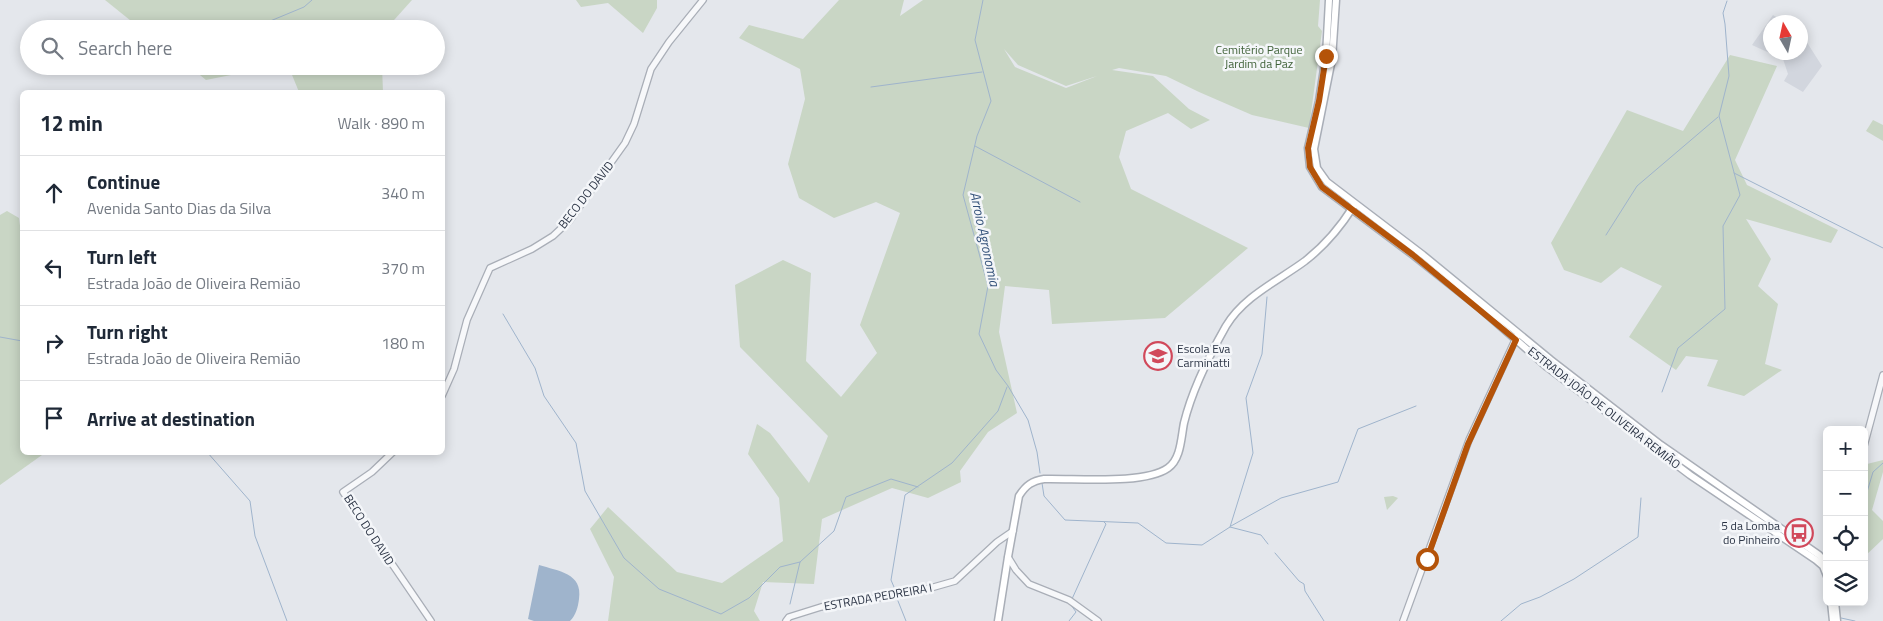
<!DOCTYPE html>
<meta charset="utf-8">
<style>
:root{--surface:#fff;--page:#f2f2f3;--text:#1f2937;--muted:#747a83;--line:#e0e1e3}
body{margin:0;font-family:"Titillium Web",sans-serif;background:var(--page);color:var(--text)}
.controls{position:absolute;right:15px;bottom:15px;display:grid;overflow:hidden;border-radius:8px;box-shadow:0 2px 12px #0003}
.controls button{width:45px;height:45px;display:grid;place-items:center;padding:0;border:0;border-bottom:1px solid var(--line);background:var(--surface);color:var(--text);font:25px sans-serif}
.compass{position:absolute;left:1763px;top:15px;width:45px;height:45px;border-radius:50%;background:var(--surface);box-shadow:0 2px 12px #0003;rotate:351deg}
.stop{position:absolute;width:15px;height:15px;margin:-11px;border:4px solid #b45309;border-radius:50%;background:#fff}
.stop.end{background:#b45309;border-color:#fff;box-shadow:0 1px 5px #0008}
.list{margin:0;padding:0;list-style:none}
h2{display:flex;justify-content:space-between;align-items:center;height:65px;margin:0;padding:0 20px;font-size:21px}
h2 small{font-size:16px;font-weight:400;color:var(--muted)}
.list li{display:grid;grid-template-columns:32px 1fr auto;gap:15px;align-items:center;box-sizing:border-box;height:75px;padding:0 20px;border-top:1px solid var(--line)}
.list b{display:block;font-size:19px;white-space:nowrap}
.list p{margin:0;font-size:16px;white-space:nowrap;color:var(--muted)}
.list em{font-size:16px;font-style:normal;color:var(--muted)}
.icon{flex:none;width:28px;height:28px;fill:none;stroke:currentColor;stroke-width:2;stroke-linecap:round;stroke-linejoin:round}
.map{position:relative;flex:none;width:1883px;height:621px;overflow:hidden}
.search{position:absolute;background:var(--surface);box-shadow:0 2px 12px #0003;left:20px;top:20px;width:425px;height:55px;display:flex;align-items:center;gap:12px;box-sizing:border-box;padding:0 18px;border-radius:28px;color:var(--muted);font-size:19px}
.panel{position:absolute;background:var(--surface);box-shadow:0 2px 12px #0003;left:20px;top:90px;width:425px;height:365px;border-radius:8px}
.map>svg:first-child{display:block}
.built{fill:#d2d6de}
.green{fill:#c9d6c5;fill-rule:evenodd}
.water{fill:#9fb4cc}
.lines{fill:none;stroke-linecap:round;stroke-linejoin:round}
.stream{stroke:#9fb4cc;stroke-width:1}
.tertiary-casing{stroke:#a9aeb7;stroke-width:8}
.secondary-casing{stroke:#a9aeb7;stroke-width:9}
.tertiary{stroke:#f7f8fa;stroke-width:5.5}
.secondary{stroke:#fff;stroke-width:6}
.route{stroke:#b45309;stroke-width:6}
.labels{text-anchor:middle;stroke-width:5;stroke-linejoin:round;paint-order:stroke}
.park-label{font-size:12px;fill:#3f6138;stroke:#f4f6f9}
.street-label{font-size:12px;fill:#2b3445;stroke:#f4f6f9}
.poi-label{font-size:12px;fill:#2b3445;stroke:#f4f6f9;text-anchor:start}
.water-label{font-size:14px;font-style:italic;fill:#34527a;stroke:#f4f6f9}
</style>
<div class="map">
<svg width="1883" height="621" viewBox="0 0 1883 621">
<rect width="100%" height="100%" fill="#e4e7ec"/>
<!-- built -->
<polygon class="built" points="1773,15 1784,22 1770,22 1770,52 1800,52 1801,33 1822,66 1803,92 1784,81 1788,74 1783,59 1752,45"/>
<!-- green -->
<g class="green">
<polygon points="105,0 412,0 386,29 141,29"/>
<polygon points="576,0 657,0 657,8 643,33 608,3 581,7"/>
<path d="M839 0H904L900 16 923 0H1320L1318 26 1322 31 1309 128 1252 115 1199 92 1166 76 1119 68 1112 70 1153 76 1189 109 1210 120 1191 129 1168 113 1126 131 1119 157 1131 189 1248 248 1165 318 1052 324 1049 290 1005 286 999 332 1017 413 988 432 960 471 961 482 928 498 892 488 822 519 814 584 763 582 754 611 760 621H608L614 577 590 529 608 507 677 572 722 583 783 541 779 498 748 454 757 424 770 433 809 483 828 436 740 347 735 285 783 260 811 273 806 361 841 397 877 353 860 325 900 213 876 202 834 218 799 198 788 164 805 99 800 69 739 38 749 25 803 39ZM1004 49 1018 65 1066 86 1097 76 1066 88 1015 67Z"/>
<polygon points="1730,55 1777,66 1735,160 1747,185 1838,230 1831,243 1746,219 1771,259 1758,286 1778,304 1765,364 1782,370 1744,396 1707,386 1718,360 1686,356 1676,370 1629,337 1662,286 1621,267 1601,283 1564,270 1551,243 1627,110 1683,131"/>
<polygon points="189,66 382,66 383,92 299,92 290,70 256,70 206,80"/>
<polygon points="1873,120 1883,125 1883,141 1866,131"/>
<polygon points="7,211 19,218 22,241 22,452 43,453 42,455 0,485 0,215"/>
<polygon points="1883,460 1883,472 1872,510 1883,521 1883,539 1864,557 1864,472 1867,464"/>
<polygon points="1393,496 1398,498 1387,510 1384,497"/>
</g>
<!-- water -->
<path class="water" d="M539 565C558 571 583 573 579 599 578 607 576 615 570 621H534L528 619Z"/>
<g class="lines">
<!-- stream -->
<g class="stream">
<polyline points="983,0 975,40 991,101 977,136 963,195 988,286 979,334 996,370 1008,386 1028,420 1037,452 1040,473"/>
<polyline points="251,29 304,7 312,0"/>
<polyline points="871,87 982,72"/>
<polyline points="975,146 1080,202"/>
<polyline points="1734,173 1883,248"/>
<polyline points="1606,235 1637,186 1718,117"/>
<polyline points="503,314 535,368 544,396 576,443 585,491 624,558 659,589 721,614 749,598 780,567 800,562"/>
<polyline points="0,337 22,341"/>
<polyline points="1662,392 1678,348 1725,309 1723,226 1740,195 1719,116 1729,76 1725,24 1723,13 1727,1"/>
<polyline points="207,452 250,501 255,536 287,621"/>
<polyline points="1042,483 1044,496 1065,520 1138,523 1166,543 1202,545 1230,527 1261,535 1268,544"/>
<polyline points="1864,502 1873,472 1883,463"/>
<polyline points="1231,526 1281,498 1338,482 1358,429 1416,406"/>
<polyline points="1230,527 1253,453 1246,398 1262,354 1267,297"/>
<polyline points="1275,553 1299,581 1304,584 1305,591 1324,621"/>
<polyline points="894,587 891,580 905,495 952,463 998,411 1007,387"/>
<polyline points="1072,599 1106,524 1104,522"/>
<polyline points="898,601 906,621"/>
<polyline points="790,604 800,562 834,531 846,497 891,479 918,487"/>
<polyline points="1841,618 1855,621"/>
<polyline points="1069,621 1076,612 1071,605"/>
<polyline points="1501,621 1521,604 1540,597 1574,579 1638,537 1641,498"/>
</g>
<defs>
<g id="tertiary">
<polyline points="442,396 454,369 467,320 490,268 532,249 553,236 570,220 625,143 634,124 651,69 669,42 703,0"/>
<polyline points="1864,446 1883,375"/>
<polyline points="393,452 372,472 343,492 431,621"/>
<polyline points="1008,557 1016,570 1029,584 1069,600 1098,621"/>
<polyline points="786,621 789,617 821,607 920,591 955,581 997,542 1013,531"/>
<polyline points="1403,621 1469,440 1517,336"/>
</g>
<g id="secondary">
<polyline points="1329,0 1326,56 1319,101 1308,148 1310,167 1322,187 1413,255 1481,309 1547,367 1690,475 1816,560 1823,566 1827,576"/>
<polyline points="1336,0 1332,59 1314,149 1317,168 1327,182 1423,255 1551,360 1661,445 1819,555 1827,564"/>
<polyline points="1831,602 1833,621"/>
<polyline points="1835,602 1837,621"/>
<path d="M998 621 1008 557 1019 496C1026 485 1032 481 1044 479 1075 478 1144 485 1168 468 1181 459 1181 438 1184 423 1192 390 1209 356 1226 326 1244 296 1278 281 1305 261 1323 247 1341 226 1353 207"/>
</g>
</defs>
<!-- tertiary casing -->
<use href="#tertiary" class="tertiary-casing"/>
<!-- secondary casing -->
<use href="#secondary" class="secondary-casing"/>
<!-- tertiary -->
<use href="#tertiary" class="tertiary"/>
<!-- secondary -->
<use href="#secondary" class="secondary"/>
</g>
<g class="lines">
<!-- route -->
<polyline class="route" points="1326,56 1319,101 1308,148 1310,167 1322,187 1413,255 1516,340 1468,444 1427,559"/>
</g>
<!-- icons -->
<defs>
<symbol id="school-ring" viewBox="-11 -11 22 22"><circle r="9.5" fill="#f4f6f9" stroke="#d1495b" stroke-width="1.5"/><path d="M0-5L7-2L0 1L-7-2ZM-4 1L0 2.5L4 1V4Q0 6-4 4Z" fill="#d1495b"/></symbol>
<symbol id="bus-ring" viewBox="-11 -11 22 22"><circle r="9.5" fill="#f4f6f9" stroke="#d1495b" stroke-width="1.5"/><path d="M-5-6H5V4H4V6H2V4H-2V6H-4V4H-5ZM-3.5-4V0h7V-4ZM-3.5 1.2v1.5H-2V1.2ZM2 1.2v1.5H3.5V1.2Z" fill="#d1495b"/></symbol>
</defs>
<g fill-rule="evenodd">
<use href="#school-ring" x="1142" y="340" width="32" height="32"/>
<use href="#bus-ring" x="1783" y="517" width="32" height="32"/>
</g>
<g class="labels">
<!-- park labels -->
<g class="park-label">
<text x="1259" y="54">Cemitério Parque<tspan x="1259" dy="14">Jardim da Paz</tspan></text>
</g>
<!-- street labels -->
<g class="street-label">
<text transform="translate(586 195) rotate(-52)" y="4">BECO DO DAVID</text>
<text transform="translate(1604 408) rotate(38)" y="4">ESTRADA JOÃO DE OLIVEIRA REMIÃO</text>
<text transform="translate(369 530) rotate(57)" y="4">BECO DO DAVID</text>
<text transform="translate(878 597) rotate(-10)" y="4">ESTRADA PEDREIRA I</text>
</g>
<!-- poi labels -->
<g class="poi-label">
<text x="1177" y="353">Escola Eva<tspan x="1177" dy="14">Carminatti</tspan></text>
<text x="1780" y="530" text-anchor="end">5 da Lomba<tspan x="1780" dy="14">do Pinheiro</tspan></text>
</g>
<!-- water labels -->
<g class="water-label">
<text transform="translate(985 239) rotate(78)" y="5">Arroio Agronomia</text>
</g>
</g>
</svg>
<div class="controls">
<button>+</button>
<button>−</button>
<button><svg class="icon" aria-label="locate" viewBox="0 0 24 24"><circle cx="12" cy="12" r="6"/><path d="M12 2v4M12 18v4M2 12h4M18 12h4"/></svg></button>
<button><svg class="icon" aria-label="layers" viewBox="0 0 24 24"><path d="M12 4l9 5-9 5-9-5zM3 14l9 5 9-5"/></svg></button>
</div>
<svg class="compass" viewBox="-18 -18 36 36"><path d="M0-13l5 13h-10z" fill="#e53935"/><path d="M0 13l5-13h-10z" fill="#747a83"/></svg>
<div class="stop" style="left:1427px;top:559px"></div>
<div class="stop end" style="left:1326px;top:56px"></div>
<div class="search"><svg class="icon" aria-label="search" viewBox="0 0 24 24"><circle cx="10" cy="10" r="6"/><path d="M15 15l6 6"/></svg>Search here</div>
<section class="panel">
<h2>12 min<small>Walk · 890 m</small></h2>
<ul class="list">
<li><svg class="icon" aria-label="ahead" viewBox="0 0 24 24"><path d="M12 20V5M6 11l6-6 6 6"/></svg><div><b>Continue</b><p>Avenida Santo Dias da Silva</p></div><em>340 m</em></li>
<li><svg class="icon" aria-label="left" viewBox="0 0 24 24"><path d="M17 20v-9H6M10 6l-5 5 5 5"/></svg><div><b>Turn left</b><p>Estrada João de Oliveira Remião</p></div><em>370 m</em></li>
<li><svg class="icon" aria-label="right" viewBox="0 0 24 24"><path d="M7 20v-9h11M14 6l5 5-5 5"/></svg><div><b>Turn right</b><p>Estrada João de Oliveira Remião</p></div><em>180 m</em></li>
<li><svg class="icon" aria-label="arrive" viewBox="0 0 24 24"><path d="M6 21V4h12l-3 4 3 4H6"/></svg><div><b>Arrive at destination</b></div></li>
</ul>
</section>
</div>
